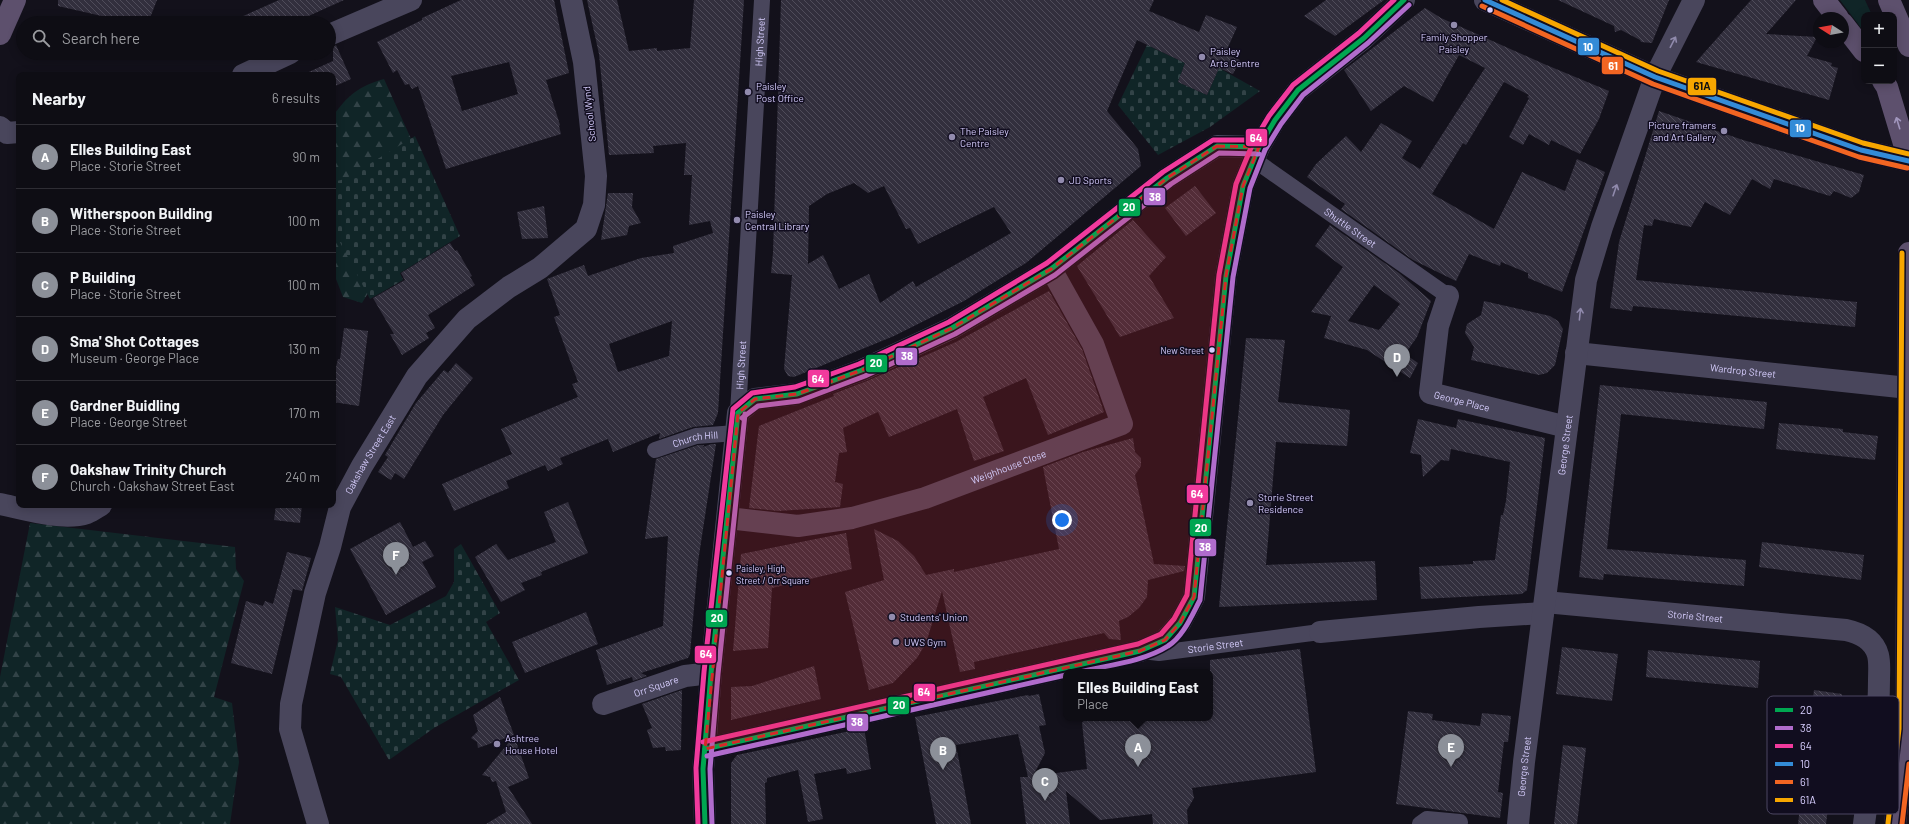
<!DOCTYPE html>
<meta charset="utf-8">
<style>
:root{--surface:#0e0d14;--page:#17161d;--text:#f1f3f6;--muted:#9b9ca0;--line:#2e2d34;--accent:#8c9099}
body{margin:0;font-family:Barlow,sans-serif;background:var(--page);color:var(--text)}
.controls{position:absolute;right:12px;top:12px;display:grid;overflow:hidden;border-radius:8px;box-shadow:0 2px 10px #0003}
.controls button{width:36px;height:36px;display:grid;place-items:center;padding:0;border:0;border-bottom:1px solid var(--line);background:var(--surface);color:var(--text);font:20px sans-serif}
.compass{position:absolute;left:1813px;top:12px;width:36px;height:36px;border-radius:50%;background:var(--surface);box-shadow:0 2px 10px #0003;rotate:281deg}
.you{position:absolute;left:1062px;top:520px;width:14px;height:14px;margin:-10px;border:3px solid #fff;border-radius:50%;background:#1a73e8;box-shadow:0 0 0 6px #1a73e833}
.badge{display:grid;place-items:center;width:26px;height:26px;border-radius:50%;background:var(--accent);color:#fff;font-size:13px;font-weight:700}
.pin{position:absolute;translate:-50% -33px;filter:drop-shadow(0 1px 2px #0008)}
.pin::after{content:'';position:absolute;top:21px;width:14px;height:12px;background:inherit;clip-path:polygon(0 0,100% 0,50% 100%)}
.popup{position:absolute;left:1063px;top:669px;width:150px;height:52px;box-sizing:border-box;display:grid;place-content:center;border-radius:8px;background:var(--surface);filter:drop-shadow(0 1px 3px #0005);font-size:13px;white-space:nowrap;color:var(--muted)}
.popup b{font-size:15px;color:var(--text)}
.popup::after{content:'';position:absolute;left:50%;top:100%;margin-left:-8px;border:8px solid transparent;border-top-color:var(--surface)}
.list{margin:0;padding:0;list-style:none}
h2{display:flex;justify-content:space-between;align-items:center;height:52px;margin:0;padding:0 16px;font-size:17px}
h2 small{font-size:13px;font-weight:400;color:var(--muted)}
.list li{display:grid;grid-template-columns:26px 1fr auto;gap:12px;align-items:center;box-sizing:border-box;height:64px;padding:0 16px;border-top:1px solid var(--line)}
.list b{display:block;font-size:15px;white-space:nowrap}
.list p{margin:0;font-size:13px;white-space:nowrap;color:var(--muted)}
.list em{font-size:13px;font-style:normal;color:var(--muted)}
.icon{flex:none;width:22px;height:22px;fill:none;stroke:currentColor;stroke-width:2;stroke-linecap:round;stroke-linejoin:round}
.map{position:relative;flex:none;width:1909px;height:824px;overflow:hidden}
.search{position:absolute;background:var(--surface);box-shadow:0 2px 10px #0003;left:16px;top:16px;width:320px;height:44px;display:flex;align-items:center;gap:10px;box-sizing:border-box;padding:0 14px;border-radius:22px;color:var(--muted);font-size:15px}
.panel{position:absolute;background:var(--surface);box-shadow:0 2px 10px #0003;left:16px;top:72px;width:320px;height:436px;border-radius:8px}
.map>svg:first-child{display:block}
.grass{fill:#102527}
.forest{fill:url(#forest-firs)}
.cemetery{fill:url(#cemetery-stones)}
.building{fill:url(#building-back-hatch);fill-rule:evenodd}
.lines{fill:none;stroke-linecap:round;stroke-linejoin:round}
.pedestrian{stroke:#49465c;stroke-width:16}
.minor{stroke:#49465c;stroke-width:22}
.tertiary{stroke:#49465c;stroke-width:22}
.primary{stroke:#5d506d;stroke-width:22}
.bus-1-casing{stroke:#110d1f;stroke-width:8}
.bus-2-casing{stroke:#110d1f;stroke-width:8}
.bus-3-casing{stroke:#110d1f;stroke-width:8}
.bus-4-casing{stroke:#110d1f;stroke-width:8}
.bus-5-casing{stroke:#110d1f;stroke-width:8}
.bus-6-casing{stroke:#110d1f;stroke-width:8}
.bus-1{stroke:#00a651;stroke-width:5}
.bus-2{stroke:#b06ccc;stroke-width:5}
.bus-3{stroke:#f13a9d;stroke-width:5}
.bus-4{stroke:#338bd7;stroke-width:5}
.bus-5{stroke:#f26522;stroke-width:5}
.bus-6{stroke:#f7a600;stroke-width:5}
.oneway{stroke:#908aac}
.oneway2{stroke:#a095bc}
.marked{fill:#d62828;fill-opacity:0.2;stroke:#d62828;stroke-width:3;stroke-dasharray:8 5;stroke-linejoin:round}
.bus-dot{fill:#d6cdfd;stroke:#110d1f;stroke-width:1.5}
.poi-dot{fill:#928bae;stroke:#110d1f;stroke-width:1.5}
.labels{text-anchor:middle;stroke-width:3;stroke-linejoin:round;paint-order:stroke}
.bus-label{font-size:9px;fill:#d6cdfd;stroke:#110d1f;text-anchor:end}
.poi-label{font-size:10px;fill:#d6cdfd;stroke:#110d1f;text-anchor:start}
.street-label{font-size:10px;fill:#d6cdfd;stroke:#110d1f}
.key{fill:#110d1f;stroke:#4c4762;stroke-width:1}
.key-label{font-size:11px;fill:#d6cdfd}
.line-badge{stroke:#110d1f;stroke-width:1.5}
.badge-label{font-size:11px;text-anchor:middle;font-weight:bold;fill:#fff}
.pale-badge-label{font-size:11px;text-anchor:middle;font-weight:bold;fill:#111}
</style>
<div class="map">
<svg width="1909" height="824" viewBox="0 0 1909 824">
<defs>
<pattern id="forest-firs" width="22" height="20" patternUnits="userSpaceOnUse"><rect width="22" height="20" fill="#102527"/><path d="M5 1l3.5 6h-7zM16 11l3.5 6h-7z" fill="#324347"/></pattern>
<pattern id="cemetery-stones" width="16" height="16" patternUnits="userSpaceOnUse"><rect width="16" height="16" fill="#102527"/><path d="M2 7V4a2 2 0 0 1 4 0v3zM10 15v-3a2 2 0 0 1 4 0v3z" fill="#324347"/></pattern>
<pattern id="building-back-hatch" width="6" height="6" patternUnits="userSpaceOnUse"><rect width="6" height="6" fill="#322f3d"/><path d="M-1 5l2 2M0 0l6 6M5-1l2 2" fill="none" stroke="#4f4c5a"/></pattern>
</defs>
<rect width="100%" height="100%" fill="#13111b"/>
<!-- grass -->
<polygon class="grass" points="1840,0 1865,0 1872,15 1864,15 1864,32"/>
<!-- forest -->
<g class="forest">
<path d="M384 79 436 194 383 269 362 303 343 297 336 279 333 247V116C348 95 359 86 384 79Z"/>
<polygon points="30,523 235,547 236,569 244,581 214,697 232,703 239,762 230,824 0,824 0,677"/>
</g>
<!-- cemetery -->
<g class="cemetery">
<polygon points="1147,45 1185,63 1178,82 1207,95 1219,68 1260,91 1210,127 1158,155 1118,105"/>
<polygon points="415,136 460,236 400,273 403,280 370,299 333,229 333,182 345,179"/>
<polygon points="461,544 500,613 486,622 519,680 434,728 389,760 341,677 330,674 338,640 335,607 390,625 446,596 454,582 454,549"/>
</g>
<!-- building -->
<g class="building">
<polygon points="58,0 157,0 148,23 132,23 58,6"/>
<polygon points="279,0 344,0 293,23 228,23"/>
<path d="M461 0H554L569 73 546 80 560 125 559 126 561 134 446 169 418 86 412 89 409 84 405 85 397 70 393 73 377 42 422 20V18ZM509 62 518 94 462 111 451 76Z"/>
<path d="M587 0H617L629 51 657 48V51L690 48 694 0H744L718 413 713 425 693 427 659 439 660 433 613 452 608 439 560 458 563 464 548 471 545 465 506 481 509 488 454 511 442 484 512 454 501 429 578 397 572 384 578 382 554 317 560 315 547 279 584 265 588 276 641 258 674 253 673 246 713 233 710 221 689 225 692 175H684L686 143 653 146 654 153 609 155 599 54ZM672 321 669 356 618 372 609 344Z"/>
<path d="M781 0H1154L1149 11 1199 32 1206 15 1237 27 1225 54 1240 60 1233 74 1219 68 1207 95 1178 82 1185 63 1137 40 1107 111 1138 149 1141 166 1026 263 998 280 964 301 894 336 794 377 788 376 784 369 792 275 771 273 773 253ZM854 183 868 193 884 186 906 229 910 228 918 244 994 207 1011 233 916 287 913 281 880 303 869 274 839 289 823 255 808 264 809 206 827 194Z"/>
<polygon points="1326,0 1384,0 1335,36 1304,16"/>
<polygon points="1558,0 1669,0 1652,43 1641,42 1640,40 1621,30 1615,32 1614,26"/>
<polygon points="1751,0 1796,0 1766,34 1817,37 1807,56 1832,63 1831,66 1838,68 1829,100 1696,62"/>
<polygon points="1425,8 1441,18 1544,64 1609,91 1599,119 1580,154 1551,140 1549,145 1529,134 1523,145 1509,137 1529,98 1527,97 1529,95 1504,82 1466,145 1463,143 1432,194 1494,229 1522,172 1565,191 1577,159 1605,172 1562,292 1528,278 1528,273 1501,262 1500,266 1469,254 1456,281 1413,260 1341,209 1345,204 1307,177 1316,164 1346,136 1361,152 1381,123 1412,141 1402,158 1420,169 1485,68 1459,55 1433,102 1404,86 1371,111 1344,70"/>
<polygon points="336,45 351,79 333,87 333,75 302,75 333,61 333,47"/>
<polygon points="1659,111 1743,140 1864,175 1859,192 1851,198 1834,191 1830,196 1774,179 1770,189 1752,179 1730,215 1705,202 1691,227 1654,219 1652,226 1644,225 1636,280 1857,302 1855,327 1633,306 1632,311 1610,308 1619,242"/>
<polygon points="1195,186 1216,213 1186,236 1165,208"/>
<polygon points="608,193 633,193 632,207 641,223 629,226 627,235 601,240"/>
<polygon points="544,206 548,238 522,239 517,212"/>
<polygon points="1133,220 1166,257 1149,276 1174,318 1120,337 1077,266"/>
<path d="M1330 225 1399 273 1431 301 1417 337 1405 354 1418 363 1410 378 1367 350 1324 338 1331 316 1311 312 1343 267 1315 246ZM1374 285 1400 304 1379 330 1348 321Z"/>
<polygon points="450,243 455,251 457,250 472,276 470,277 475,285 428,315 435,328 426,333 429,338 402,355 390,334 394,334 373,298 405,280 401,273"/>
<polygon points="1049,291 1082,349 1104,412 1048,435 1026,378 983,397 1004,451 974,461 957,409 889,437 878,412 843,428 847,452 839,453 835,482 843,484 840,507 778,511 749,508 759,426 834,396 833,394 867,381 956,342"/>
<polygon points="1484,301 1550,316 1558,321 1563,329 1555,365 1547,373 1539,375 1471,360 1474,347 1465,333 1467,324 1481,315"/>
<polygon points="344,328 368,331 359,406 333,402 334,369 336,367 338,359 340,359"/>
<polygon points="1246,338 1285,340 1278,402 1350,410 1347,446 1276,442 1266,565 1375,561 1377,600 1219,607"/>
<polygon points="456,363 473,378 443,415 404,479 395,473 391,480 378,472 388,457 385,455 416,403 444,370 448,373"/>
<polygon points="1600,385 1767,402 1764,429 1621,414 1607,549 1746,560 1744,586 1604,574 1603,580 1579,577"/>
<polygon points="1418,419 1456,428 1458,419 1545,438 1527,590 1522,594 1421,599 1419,567 1473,564 1473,561 1495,560 1501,515 1503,515 1506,501 1510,462 1451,449 1449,461 1441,460 1423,477 1421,455 1410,453"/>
<polygon points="1779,423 1843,429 1843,432 1878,436 1875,460 1776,449"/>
<polygon points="1133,438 1135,452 1141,458 1141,466 1135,475 1154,564 1185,566 1184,571 1148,580 1147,597 1139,608 1128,617 1119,621 1121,640 1109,639 1104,633 974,662 975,669 960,672 942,591 926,643 917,658 893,683 869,690 845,592 884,580 874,529 898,541 914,556 926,575 954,569 954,572 1059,549 1043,467 1083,452"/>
<polygon points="711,444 716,444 698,562 690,654 688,658 641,673 647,676 633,681 632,677 607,685 596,650 663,626 668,536 645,539 656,459 698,445 704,445 703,447"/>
<polygon points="568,502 588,553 541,572 542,575 521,583 525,590 501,602 475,557 496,544 508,560 556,542 544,512"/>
<polygon points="276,505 302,505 300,523 274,520"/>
<polygon points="400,522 413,547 425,541 434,556 422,562 436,587 386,615 350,549"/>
<polygon points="846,533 852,569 772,588 768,648 733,651 741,554"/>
<polygon points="1762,542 1864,555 1861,580 1759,567"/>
<polygon points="287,552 311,558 302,591 293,589 272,674 231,663 246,601 263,606 265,601 273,604"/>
<polygon points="586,612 598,644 525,673 512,642"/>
<polygon points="1562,647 1618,654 1612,701 1556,694"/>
<polygon points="1300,649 1316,772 1192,788 1194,798 1187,810 1188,824 1153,824 1152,814 1100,820 1066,791 1070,824 1026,824 1020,777 1028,777 1018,734 956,745 971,824 936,824 915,717 1028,695 1029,696 1039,694 1046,725 1039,726 1045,753 1033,776 1087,769 1082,723 1086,718 1210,718 1210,660"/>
<polygon points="1648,650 1760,661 1758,688 1646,677"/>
<polygon points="814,666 821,699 731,720 731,687 752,686"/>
<polygon points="682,690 681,750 666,751 665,747 653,748 647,730 652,728 642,704"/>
<polygon points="1814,690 1842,694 1826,824 1798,824"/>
<polygon points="500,697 514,735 478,748 477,742 471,738 478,731 473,715"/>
<polygon points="1408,711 1433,714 1432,720 1480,726 1482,713 1511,716 1508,742 1504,742 1498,792 1503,793 1500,818 1396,804"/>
<polygon points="864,728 871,769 847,774 846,768 814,774 823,819 808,822 798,770 767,778 767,782 765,783 766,824 731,824 731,763 737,755"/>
<polygon points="514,736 529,778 508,787 532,824 486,824 506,812 496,781 492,782 490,777 482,775"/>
<polygon points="1563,745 1586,748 1577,824 1554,824"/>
</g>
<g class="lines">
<!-- pedestrian -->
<g class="pedestrian">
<path id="s1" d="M1253 159 1448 296"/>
<path id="s2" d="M738 413 762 0"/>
<path id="s3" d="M655 450 696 436 736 433"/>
<path id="s4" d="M1143 651 1159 653 1320 632"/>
<polyline points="1420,824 1427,819 1460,822"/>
</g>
<!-- minor -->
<g class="minor">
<polyline points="329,35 411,0"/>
<polyline points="243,75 290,53"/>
<polyline points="0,127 7,133 19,132"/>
<path id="s5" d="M1448 296 1438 326 1430 393 1567 427"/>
<path id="s6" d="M1576 353 1909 388"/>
<path d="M0 504C24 509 63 521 87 513 92 511 96 508 101 505"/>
<path id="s7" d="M728 518 798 526 852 518 925 498 1122 424 1093 344 1051 269"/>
<path id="s8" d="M1545 602 1846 630C1860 633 1874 640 1878 655 1880 663 1879 672 1879 680 1879 728 1870 777 1864 824"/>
<polyline points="1320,632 1479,617 1543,613"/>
<path id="s9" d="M603 704 685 676 711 673"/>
<polyline points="705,749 711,673 738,413 755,399 797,394 862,370 952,328 1051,269 1167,178 1217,146 1259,147"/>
<path id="s10" d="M318 824 290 729 291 704 315 593 330 547 340 507 362 466 417 376 467 319 509 287 540 268 586 229 594 205 596 176 584 62 571 0"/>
</g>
<!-- tertiary -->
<g class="tertiary">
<polyline points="1485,0 1655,77 1861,150 1909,161"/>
<polyline points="705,824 703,769 705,749 1140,651 1165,640 1180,623 1194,597 1226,276 1243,186 1259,147 1275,120 1298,90 1364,38 1404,0"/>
<path id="s11" d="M1518 824 1524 762 1586 280 1602 227 1655 77 1694 0"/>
</g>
<!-- primary -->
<g class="primary">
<polyline points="1824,0 1838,18"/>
<polyline points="1889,0 1909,46"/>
<polyline points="1843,24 1864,51"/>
<polyline points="0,34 15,0"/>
<polyline points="1883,81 1887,87 1909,160"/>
<polyline points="1895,824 1906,729 1909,253"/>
</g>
<defs>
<g id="bus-1">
<polyline points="738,413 755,399 797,394 862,370 952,328 1051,269 1167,178 1217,146 1259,147"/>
<polyline points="705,749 1140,651 1165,640 1180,623 1194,597 1226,276 1243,186 1259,147 1275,120 1298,90 1364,38 1404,0"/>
<polyline points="705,824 703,769 711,673 738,413"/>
</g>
<g id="bus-2">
<polyline points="742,418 758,406 799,401 865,376 955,334 1055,275 1171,184 1219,153 1259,154"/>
<path d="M1079 672C1108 665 1143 662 1168 646 1183 637 1192 615 1200 600L1233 277 1250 188 1265 150 1281 124 1303 95 1368 43 1409 5"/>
<polyline points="707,756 1066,675"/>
<polyline points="712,824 710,769 718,674 745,414"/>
</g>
<g id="bus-3">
<polyline points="703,742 1138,644 1161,634 1174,619 1187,595 1219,275 1236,184 1253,143 1269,116 1293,85 1359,33 1394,0"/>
<polyline points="698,824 696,768 704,672 733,409 752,393 795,387 859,364 949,322 1047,263 1163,172 1213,140 1259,140"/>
</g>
<polyline id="bus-4" points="1485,0 1655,77 1861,150 1909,161"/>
<g id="bus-5">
<polyline points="1482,6 1653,84 1859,157 1907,168"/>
<polyline points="1902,824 1909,764"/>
</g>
<g id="bus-6">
<polyline points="1502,0 1658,71 1863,143 1909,154"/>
<polyline points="1888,823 1899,729 1902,253"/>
</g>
</defs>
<!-- bus-1 casing -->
<use href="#bus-1" class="bus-1-casing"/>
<!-- bus-2 casing -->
<use href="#bus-2" class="bus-2-casing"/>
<!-- bus-3 casing -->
<use href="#bus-3" class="bus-3-casing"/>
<!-- bus-4 casing -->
<use href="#bus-4" class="bus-4-casing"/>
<!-- bus-5 casing -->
<use href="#bus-5" class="bus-5-casing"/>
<!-- bus-6 casing -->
<use href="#bus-6" class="bus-6-casing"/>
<!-- bus-1 -->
<use href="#bus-1" class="bus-1"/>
<!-- bus-2 -->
<use href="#bus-2" class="bus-2"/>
<!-- bus-3 -->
<use href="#bus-3" class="bus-3"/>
<!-- bus-4 -->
<use href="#bus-4" class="bus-4"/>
<!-- bus-5 -->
<use href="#bus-5" class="bus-5"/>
<!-- bus-6 -->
<use href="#bus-6" class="bus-6"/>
</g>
<!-- one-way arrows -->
<defs><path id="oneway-shaft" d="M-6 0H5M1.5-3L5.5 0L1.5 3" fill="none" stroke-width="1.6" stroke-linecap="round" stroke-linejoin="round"/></defs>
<g class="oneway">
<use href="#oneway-shaft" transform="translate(1673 42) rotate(-63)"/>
<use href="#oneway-shaft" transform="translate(1615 190) rotate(-71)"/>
<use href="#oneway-shaft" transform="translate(1580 314) rotate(-84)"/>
</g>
<use class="oneway2" href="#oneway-shaft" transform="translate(1898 123) rotate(-107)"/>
<!-- marked area -->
<path class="marked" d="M1217 146 1259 147 1243 186 1226 276 1194 597 1180 623 1165 640 1140 651 705 749 738 413 755 399 797 394 862 370 952 328 1051 269 1167 178Z"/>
<!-- markers -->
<g class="bus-dot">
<circle cx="1490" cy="10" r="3.5"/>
<circle cx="1212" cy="350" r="3.5"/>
<circle cx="729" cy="573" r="3.5"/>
</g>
<g class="poi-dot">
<circle cx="1454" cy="25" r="4"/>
<circle cx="1202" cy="57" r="4"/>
<circle cx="748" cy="92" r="4"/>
<circle cx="1724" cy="131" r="4"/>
<circle cx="952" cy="137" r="4"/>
<circle cx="1061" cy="180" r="4"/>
<circle cx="737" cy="220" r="4"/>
<circle cx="1250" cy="503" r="4"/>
<circle cx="892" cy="617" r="4"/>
<circle cx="896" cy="642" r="4"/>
<circle cx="497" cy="744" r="4"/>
</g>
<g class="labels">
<!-- bus labels -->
<g class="bus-label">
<text x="1204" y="354">New Street</text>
<text x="736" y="572" text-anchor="start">Paisley, High<tspan x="736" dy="12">Street / Orr Square</tspan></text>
</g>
<!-- poi labels -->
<g class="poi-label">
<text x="1454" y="41" text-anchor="middle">Family Shopper<tspan x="1454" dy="12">Paisley</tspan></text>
<text x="1210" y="55">Paisley<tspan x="1210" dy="12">Arts Centre</tspan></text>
<text x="756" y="90">Paisley<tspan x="756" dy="12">Post Office</tspan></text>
<text x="1716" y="129" text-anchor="end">Picture framers<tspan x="1716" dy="12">and Art Gallery</tspan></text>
<text x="960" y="135">The Paisley<tspan x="960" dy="12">Centre</tspan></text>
<text x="1069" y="184">JD Sports</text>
<text x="745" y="218">Paisley<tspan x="745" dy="12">Central Library</tspan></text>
<text x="1258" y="501">Storie Street<tspan x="1258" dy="12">Residence</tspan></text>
<text x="900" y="621">Students' Union</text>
<text x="904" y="646">UWS Gym</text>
<text x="505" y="742">Ashtree<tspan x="505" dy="12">House Hotel</tspan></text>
</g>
<!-- street labels -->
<g class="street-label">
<text dy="4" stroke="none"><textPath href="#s2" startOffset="372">High Street</textPath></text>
<text transform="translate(589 114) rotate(-96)" y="4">School Wynd</text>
<text dy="4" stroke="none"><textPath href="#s1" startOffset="119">Shuttle Street</textPath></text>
<text dy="4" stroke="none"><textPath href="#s2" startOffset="48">High Street</textPath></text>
<text dy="4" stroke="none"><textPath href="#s6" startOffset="168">Wardrop Street</textPath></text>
<text dy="4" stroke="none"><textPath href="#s5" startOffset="132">George Place</textPath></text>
<text dy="4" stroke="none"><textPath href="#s3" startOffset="42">Church Hill</textPath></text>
<text dy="4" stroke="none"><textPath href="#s11" startOffset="382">George Street</textPath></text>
<text dy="4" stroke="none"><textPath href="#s10" startOffset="388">Oakshaw Street East</textPath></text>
<text dy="4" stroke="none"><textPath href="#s7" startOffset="290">Weighhouse Close</textPath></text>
<text dy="4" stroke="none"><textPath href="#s8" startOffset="151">Storie Street</textPath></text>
<text dy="4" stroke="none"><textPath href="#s4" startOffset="73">Storie Street</textPath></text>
<text dy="4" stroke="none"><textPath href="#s9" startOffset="56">Orr Square</textPath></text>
<text dy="4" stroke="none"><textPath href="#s11" startOffset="58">George Street</textPath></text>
</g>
</g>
<!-- legend -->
<rect x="1767" y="696" width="132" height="118" rx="6" class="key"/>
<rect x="1775" y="708" width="18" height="4" fill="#00a651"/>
<rect x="1775" y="726" width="18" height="4" fill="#b06ccc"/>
<rect x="1775" y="744" width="18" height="4" fill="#f13a9d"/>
<rect x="1775" y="762" width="18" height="4" fill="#338bd7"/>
<rect x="1775" y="780" width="18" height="4" fill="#f26522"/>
<rect x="1775" y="798" width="18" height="4" fill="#f7a600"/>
<g class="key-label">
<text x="1800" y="714">20</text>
<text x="1800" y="732">38</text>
<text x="1800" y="750">64</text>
<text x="1800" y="768">10</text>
<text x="1800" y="786">61</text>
<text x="1800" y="804">61A</text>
</g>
<g class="line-badge">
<rect x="1577" y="37" width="23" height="19" rx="4" fill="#338bd7"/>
<rect x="1601" y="56" width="23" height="19" rx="4" fill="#f26522"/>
<rect x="1687" y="77" width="30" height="19" rx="4" fill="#f7a600"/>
<rect x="1789" y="119" width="23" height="19" rx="4" fill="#338bd7"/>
<rect x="1245" y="128" width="23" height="19" rx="4" fill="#f13a9d"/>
<rect x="1143" y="187" width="23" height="19" rx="4" fill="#b06ccc"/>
<rect x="1118" y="198" width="23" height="19" rx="4" fill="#00a651"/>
<rect x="895" y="347" width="23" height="19" rx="4" fill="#b06ccc"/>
<rect x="865" y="354" width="23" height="19" rx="4" fill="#00a651"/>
<rect x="807" y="369" width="23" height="19" rx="4" fill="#f13a9d"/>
<rect x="1186" y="484" width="23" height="20" rx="4" fill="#f13a9d"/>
<rect x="1189" y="518" width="23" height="19" rx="4" fill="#00a651"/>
<rect x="1194" y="538" width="23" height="19" rx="4" fill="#b06ccc"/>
<rect x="705" y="609" width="23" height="19" rx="4" fill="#00a651"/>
<rect x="694" y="645" width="23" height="19" rx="4" fill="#f13a9d"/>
<rect x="913" y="683" width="23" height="19" rx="4" fill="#f13a9d"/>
<rect x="887" y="696" width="23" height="19" rx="4" fill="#00a651"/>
<rect x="846" y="713" width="23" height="19" rx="4" fill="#b06ccc"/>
</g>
<g class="badge-label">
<text x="1588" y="51">10</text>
<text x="1613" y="70">61</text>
<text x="1800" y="132">10</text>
<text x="1256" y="142">64</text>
<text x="1155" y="201">38</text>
<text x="1129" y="211">20</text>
<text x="907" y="360">38</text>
<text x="876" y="367">20</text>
<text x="818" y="383">64</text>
<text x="1197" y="498">64</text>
<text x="1201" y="532">20</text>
<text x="1205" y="551">38</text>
<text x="717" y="622">20</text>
<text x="706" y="658">64</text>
<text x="924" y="696">64</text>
<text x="899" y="709">20</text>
<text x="857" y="726">38</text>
</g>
<g class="pale-badge-label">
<text x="1702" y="90">61A</text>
</g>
</svg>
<div class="controls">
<button>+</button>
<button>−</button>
</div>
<svg class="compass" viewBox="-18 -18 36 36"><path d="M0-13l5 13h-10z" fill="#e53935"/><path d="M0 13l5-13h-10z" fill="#9b9ca0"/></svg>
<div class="you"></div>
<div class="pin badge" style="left:1138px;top:767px">A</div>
<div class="popup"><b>Elles Building East</b>Place</div>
<div class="pin badge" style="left:943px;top:770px">B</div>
<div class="pin badge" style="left:1045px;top:801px">C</div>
<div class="pin badge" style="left:1397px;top:377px">D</div>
<div class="pin badge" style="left:1451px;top:767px">E</div>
<div class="pin badge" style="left:396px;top:575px">F</div>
<div class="search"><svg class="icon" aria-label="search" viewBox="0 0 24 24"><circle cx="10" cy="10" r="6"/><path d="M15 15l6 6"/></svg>Search here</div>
<section class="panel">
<h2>Nearby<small>6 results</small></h2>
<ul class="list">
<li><span class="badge">A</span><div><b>Elles Building East</b><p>Place · Storie Street</p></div><em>90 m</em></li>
<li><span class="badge">B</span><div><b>Witherspoon Building</b><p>Place · Storie Street</p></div><em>100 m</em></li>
<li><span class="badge">C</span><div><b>P Building</b><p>Place · Storie Street</p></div><em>100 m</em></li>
<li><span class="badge">D</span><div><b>Sma' Shot Cottages</b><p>Museum · George Place</p></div><em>130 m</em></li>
<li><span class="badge">E</span><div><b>Gardner Buidling</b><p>Place · George Street</p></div><em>170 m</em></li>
<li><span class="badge">F</span><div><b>Oakshaw Trinity Church</b><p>Church · Oakshaw Street East</p></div><em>240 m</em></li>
</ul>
</section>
</div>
